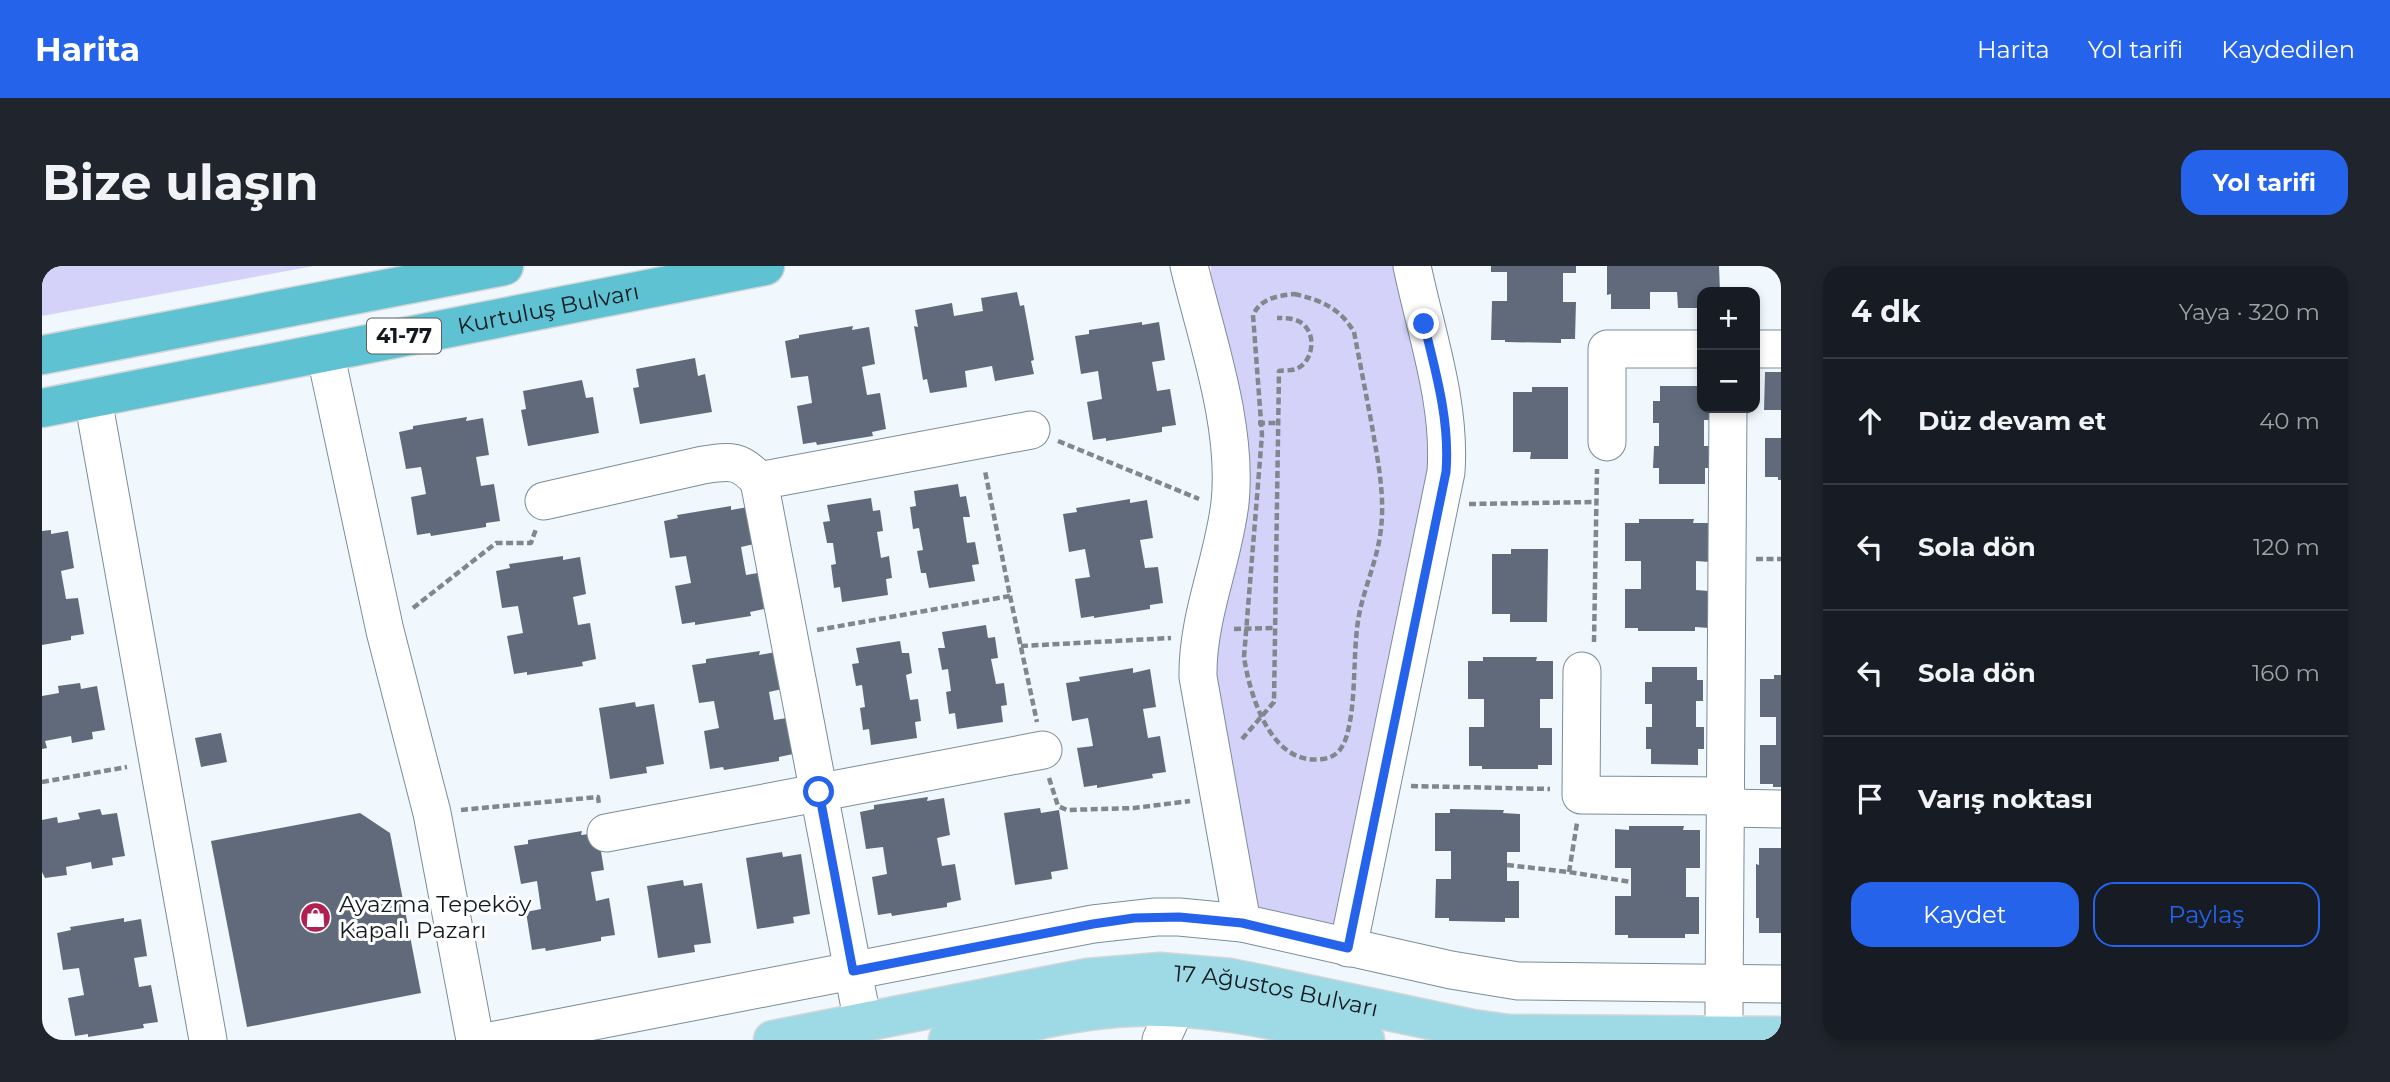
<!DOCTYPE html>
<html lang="tr">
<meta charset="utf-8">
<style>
:root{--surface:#171b24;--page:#20242c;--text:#f1f3f6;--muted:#9ea1a6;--line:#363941;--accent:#2563eb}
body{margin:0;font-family:Montserrat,sans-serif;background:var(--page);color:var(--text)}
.controls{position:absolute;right:21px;top:21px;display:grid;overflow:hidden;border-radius:14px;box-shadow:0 4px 10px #0003}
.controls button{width:63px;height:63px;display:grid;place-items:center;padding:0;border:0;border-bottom:2px solid var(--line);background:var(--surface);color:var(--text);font:35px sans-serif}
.stop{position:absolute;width:21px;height:21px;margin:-16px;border:5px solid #2563eb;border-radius:50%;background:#fff}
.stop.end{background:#2563eb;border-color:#fff;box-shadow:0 2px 7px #0008}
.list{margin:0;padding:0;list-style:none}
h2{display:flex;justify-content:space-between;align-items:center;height:91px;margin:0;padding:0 28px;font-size:30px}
h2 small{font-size:23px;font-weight:400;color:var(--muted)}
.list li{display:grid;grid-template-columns:46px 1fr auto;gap:21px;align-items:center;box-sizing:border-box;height:126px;padding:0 28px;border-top:2px solid var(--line)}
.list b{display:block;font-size:26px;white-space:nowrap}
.list em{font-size:23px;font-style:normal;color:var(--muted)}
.actions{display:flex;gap:14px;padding:21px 28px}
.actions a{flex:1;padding:16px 0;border:2px solid var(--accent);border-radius:21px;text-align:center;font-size:24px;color:var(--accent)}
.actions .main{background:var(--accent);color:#fff}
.icon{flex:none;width:38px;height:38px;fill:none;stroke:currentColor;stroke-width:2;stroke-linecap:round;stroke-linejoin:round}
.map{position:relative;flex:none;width:1739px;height:774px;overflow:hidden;border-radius:21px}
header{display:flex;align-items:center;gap:42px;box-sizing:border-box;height:98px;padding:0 35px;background:var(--accent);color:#fff}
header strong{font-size:33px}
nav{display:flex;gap:38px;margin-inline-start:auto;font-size:24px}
.intro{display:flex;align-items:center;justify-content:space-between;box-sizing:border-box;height:168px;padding:0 42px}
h1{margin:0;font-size:49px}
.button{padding:18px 32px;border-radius:21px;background:var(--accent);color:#fff;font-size:24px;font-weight:700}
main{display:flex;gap:42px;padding:0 42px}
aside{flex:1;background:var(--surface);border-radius:21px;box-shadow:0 4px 10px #0003}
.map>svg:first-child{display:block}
.green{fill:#d5d2f9}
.building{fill:#606a7b}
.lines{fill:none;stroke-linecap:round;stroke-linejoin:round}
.minor-casing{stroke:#798d9a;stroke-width:39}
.major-casing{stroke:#d4d6d7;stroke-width:41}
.highway-casing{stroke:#d4d6d7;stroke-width:41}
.path{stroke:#80888d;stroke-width:4.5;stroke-dasharray:7 3.5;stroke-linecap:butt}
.minor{stroke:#fff;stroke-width:37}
.major{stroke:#9edae5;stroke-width:38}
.highway{stroke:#5ec2d3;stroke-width:38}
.route{stroke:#2563eb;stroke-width:9}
.labels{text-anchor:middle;stroke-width:6;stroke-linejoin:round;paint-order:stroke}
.shield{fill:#fff;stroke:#595f62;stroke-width:2}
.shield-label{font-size:21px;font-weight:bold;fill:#121a1f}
.street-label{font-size:23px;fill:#121a1f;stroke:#fff}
.poi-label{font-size:23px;fill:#121a1f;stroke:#fff;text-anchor:start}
</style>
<header>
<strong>Harita</strong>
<nav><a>Harita</a><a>Yol tarifi</a><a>Kaydedilen</a></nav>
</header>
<div class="intro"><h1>Bize ulaşın</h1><a class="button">Yol tarifi</a></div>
<main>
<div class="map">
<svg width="1739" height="774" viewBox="0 0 1739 774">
<rect width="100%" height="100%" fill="#f0f8fe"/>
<!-- green -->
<g class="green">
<polygon points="0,0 272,0 0,50"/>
<polygon points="1169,0 1354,0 1387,146 1389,195 1292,668 1216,650 1171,426 1173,373"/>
</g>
<!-- building -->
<g class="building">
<polygon points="1449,0 1534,0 1534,7 1521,7 1521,36 1534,36 1533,73 1519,73 1519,77 1463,76 1463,74 1449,74 1450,35 1465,35 1465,6 1449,6"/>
<polygon points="1565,0 1677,0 1678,26 1660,26 1660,42 1636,42 1635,26 1608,26 1608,43 1569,43 1569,28 1565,29"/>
<polygon points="975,26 978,40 982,39 992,94 989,95 992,108 953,115 950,100 923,105 925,121 888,127 885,113 881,114 872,60 876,61 873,44 910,37 912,50 941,45 939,32"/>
<polygon points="1100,56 1100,59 1117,56 1123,94 1110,96 1115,125 1128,123 1134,159 1120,161 1120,166 1064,175 1064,172 1051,174 1045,136 1060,133 1056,105 1039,108 1033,70 1047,68 1047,64"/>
<polygon points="811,60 810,64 827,61 833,98 820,101 825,129 838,127 844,163 830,166 831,170 775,179 774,176 761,178 755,140 770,137 766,110 749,112 743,75 757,72 757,69"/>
<polygon points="653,92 656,110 663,108 670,146 598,158 591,122 597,121 594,103"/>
<polygon points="1723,106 1739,106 1739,144 1722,144"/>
<polygon points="540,114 544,132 551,131 557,167 486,180 479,144 484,143 481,125"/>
<polygon points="1618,120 1660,120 1660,142 1669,142 1669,154 1662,154 1662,180 1670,180 1670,202 1663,202 1663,218 1617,218 1617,202 1611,202 1612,180 1617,180 1617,157 1611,157 1611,135 1618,135"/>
<polygon points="1490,121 1526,121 1526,193 1488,193 1489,186 1471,186 1471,126 1490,126"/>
<polygon points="425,151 424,155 441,152 447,189 434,191 439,220 452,218 458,255 444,257 444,261 389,270 388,267 375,269 369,231 384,228 379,201 364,203 357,166 371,163 371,160"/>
<polygon points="1723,172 1739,172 1739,214 1736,214 1736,211 1723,211"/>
<polygon points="916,218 918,231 924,230 928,251 921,251 925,277 933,276 937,298 930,299 933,315 887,322 884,307 879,307 875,285 881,284 877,262 871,263 868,241 874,240 872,225"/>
<polygon points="829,232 831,245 838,244 841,265 835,266 839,292 847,290 850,312 844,313 846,329 800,336 798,321 792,322 789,299 794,298 791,277 785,277 781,256 788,255 785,239"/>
<polygon points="1088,233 1088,237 1105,234 1111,272 1098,274 1103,302 1116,301 1121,337 1108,339 1108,343 1052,352 1052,350 1039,352 1033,313 1048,311 1043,283 1027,286 1021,248 1035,246 1034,242"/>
<polygon points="689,240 689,244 706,241 712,278 699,281 704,309 716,307 722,343 708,346 709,350 653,359 653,356 640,358 633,320 649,317 644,290 628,292 622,255 636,252 635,249"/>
<polygon points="1597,253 1652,253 1651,257 1668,257 1668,296 1654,295 1654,324 1667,325 1667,362 1653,361 1653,365 1596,365 1596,362 1583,362 1583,323 1599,323 1599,295 1583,295 1583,257 1597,257"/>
<polygon points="9,264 9,268 26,265 32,302 19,305 24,333 36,332 42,368 29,370 29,374 0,379 0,265"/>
<polygon points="1469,283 1506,283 1505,356 1468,356 1468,348 1450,348 1450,288 1469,288"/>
<polygon points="521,290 521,294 538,291 544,328 531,331 536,359 548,357 554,393 540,396 541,400 485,409 485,406 472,408 465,370 481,367 476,340 460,342 454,305 468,302 467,298"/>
<polygon points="944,359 946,372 953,371 956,392 949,393 954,418 962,417 965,439 959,440 961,456 915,463 913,447 907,448 904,426 909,425 906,403 900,404 896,382 903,382 900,366"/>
<polygon points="858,375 860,387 867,387 870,407 864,409 868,434 876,433 879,455 873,456 875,472 829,479 827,463 821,464 818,442 823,441 820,419 814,420 810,398 817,397 814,382"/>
<polygon points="718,385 717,389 734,386 740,423 727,426 732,454 745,452 751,488 737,491 737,495 682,504 681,501 668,503 662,465 677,462 672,435 657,437 650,399 664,397 664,393"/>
<polygon points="1441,391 1495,391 1494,395 1511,395 1511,433 1498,433 1498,462 1510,462 1510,499 1496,499 1496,503 1440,503 1440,500 1427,500 1427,461 1442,461 1442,433 1426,433 1426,395 1441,395"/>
<polygon points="1610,401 1655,401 1655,414 1661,414 1661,435 1654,435 1654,461 1662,461 1662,483 1656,483 1656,499 1609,498 1609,483 1604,483 1604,461 1610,461 1610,438 1603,438 1603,416 1610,416"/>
<polygon points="1091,402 1091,407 1108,403 1114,441 1101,443 1106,472 1118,470 1124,506 1110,508 1111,512 1055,522 1055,519 1042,521 1035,482 1051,480 1046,452 1030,455 1024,417 1038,415 1037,411"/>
<polygon points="1732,409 1739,409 1739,521 1731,521 1731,518 1718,518 1718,479 1734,479 1734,451 1718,451 1718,413 1732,413"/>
<polygon points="38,417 39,423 55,420 63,464 50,466 51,473 30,477 29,470 3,475 5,482 0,483 0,430 17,427 16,420"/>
<polygon points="593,436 594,441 612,438 622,498 604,501 605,507 568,513 557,442"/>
<polygon points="179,467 185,496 159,501 153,472"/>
<polygon points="886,531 885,535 902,532 908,569 895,572 900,600 913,598 919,634 905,637 905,641 850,650 849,647 836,649 830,611 845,608 841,581 824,583 818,546 832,543 832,539"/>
<polygon points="998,542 999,547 1017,544 1026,603 1009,606 1010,613 973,619 962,547"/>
<polygon points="58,543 60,549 75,547 83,590 70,592 71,599 50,603 49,596 24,601 25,609 3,612 0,606 0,554 15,551 16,557 38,553 36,547"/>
<polygon points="1408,543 1462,544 1461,547 1478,548 1478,586 1465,586 1465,615 1477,615 1477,652 1463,652 1463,656 1407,655 1407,652 1393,652 1394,613 1409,613 1409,585 1393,585 1393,547 1408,547"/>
<polygon points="318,547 348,567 379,727 205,761 169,575"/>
<polygon points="1587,560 1642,560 1641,564 1658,564 1658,602 1644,602 1644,631 1657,631 1657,668 1643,668 1643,672 1586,672 1586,669 1573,669 1573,630 1589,630 1589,602 1573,602 1573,563 1587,564"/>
<polygon points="540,565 539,569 556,567 562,604 549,606 554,635 567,632 573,669 559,671 559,675 504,685 503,682 490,684 484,646 499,643 495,615 479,618 472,580 486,578 486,574"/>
<polygon points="1717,582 1739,582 1739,667 1717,667 1717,652 1714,652 1714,598 1717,599"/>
<polygon points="740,586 741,591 759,588 768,648 751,651 752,657 715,663 704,592"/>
<polygon points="641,614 642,620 660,617 669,677 652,679 653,686 616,692 605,620"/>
<polygon points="82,652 82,656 99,653 105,690 92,692 97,721 109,719 116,756 101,758 102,762 46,771 46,768 33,770 26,732 42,729 37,702 21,704 15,667 29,664 28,661"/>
</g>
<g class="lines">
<defs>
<g id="minor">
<path d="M1147 0C1165 74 1196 160 1188 237 1181 296 1155 351 1156 411L1200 657"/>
<polyline points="1713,83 1739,83"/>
<polyline points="283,86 343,365 390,547 433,774"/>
<polyline points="51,133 166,774"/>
<polyline points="1565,176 1565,83 1660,83"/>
<path d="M502 235 661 199C688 195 698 193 717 215"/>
<polyline points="1540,405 1539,529 1685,530"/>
<polyline points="1685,542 1739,543"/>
<polyline points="564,567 1001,484"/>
<path d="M1306 682 1404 206C1409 137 1384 67 1370 0"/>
<polyline points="821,757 717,215 989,164"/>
<polyline points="454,774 1051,658 1114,651 1137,651 1200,657 1409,704 1476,715 1739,718"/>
<polyline points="1119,774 1146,715"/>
<polyline points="1685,774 1682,770 1682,742 1686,142"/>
</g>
<g id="major">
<path id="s1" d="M731 774 1045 712 1118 706 1188 712 1218 718 1431 763 1467 768 1739 770"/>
<path d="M906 774C962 763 1018 746 1074 742 1159 735 1242 756 1323 774"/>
</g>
<g id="highway">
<polyline points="0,89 462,0"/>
<path id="s2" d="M0 142 723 0"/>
</g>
</defs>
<!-- minor casing -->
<use href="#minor" class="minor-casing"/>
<!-- major casing -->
<use href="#major" class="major-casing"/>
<!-- highway casing -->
<use href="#highway" class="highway-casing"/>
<!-- path -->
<g class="path">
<path d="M1252 28C1279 34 1298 42 1312 66 1318 97 1324 128 1330 160 1336 196 1344 233 1338 270 1333 302 1318 331 1315 363 1311 398 1314 435 1305 469 1301 482 1295 491 1281 493 1229 501 1208 430 1202 391L1220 169 1211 49C1219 32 1235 30 1252 28Z"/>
<polyline points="1216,157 1236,157"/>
<polyline points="1016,175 1157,233"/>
<polyline points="1427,238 1555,236"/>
<polyline points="1714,293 1739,293"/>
<polyline points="968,330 995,456"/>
<polyline points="371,342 454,277 489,277 494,263"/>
<polyline points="1192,363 1233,362"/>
<polyline points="775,364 968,330 943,205"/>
<polyline points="1552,376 1555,203"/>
<polyline points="979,380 1129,372"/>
<path d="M1200 473 1232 436 1237 105C1242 104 1249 105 1254 103 1270 97 1275 71 1262 59 1255 52 1245 52 1235 52"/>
<polyline points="1007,512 1016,540 1025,544 1092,542 1148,535"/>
<polyline points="0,516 85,501"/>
<polyline points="1369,520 1508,523"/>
<polyline points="419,544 556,531 557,538"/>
<polyline points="1465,599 1527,606 1589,616"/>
<polyline points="1527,606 1535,557"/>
</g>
<!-- minor -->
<use href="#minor" class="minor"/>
<!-- major -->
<use href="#major" class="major"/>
<!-- highway -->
<use href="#highway" class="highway"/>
</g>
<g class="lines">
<!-- route -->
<path class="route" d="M777 526 811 705 1051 658 1092 652 1137 651 1200 657 1306 682 1404 206C1408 155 1394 107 1382 58"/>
</g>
<!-- icons -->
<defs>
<symbol id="shop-disc" viewBox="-11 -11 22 22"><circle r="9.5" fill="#b12050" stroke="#fff"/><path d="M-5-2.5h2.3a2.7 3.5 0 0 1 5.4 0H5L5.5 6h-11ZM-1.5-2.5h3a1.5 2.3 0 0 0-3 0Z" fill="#fff"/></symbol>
</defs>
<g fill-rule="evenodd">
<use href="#shop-disc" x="256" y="634" width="35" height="35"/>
</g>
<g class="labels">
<!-- shield labels -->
<rect class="shield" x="325" y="52.5" width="74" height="35" rx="5"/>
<g class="shield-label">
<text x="362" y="77">41-77</text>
</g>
<!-- street labels -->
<g class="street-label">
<text dy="8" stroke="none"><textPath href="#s2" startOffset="516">Kurtuluş Bulvarı</textPath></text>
<text dy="8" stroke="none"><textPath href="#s1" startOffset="511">17 Ağustos Bulvarı</textPath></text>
</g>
<!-- poi labels -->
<g class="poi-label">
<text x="297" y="646">Ayazma Tepeköy<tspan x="297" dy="26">Kapalı Pazarı</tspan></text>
</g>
</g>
</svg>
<div class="controls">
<button>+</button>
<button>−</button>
</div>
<div class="stop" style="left:777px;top:526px"></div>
<div class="stop end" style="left:1382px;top:58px"></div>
</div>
<aside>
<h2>4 dk<small>Yaya · 320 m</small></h2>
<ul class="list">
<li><svg class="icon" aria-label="ahead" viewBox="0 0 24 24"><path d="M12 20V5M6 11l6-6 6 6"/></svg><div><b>Düz devam et</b></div><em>40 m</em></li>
<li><svg class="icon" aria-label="left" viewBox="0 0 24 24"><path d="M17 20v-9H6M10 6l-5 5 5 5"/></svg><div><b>Sola dön</b></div><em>120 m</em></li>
<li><svg class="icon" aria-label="left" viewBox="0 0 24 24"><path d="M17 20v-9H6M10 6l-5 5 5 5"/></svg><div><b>Sola dön</b></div><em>160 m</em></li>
<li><svg class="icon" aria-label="arrive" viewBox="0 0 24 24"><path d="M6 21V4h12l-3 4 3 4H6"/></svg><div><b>Varış noktası</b></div></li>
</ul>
<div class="actions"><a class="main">Kaydet</a><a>Paylaş</a></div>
</aside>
</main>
